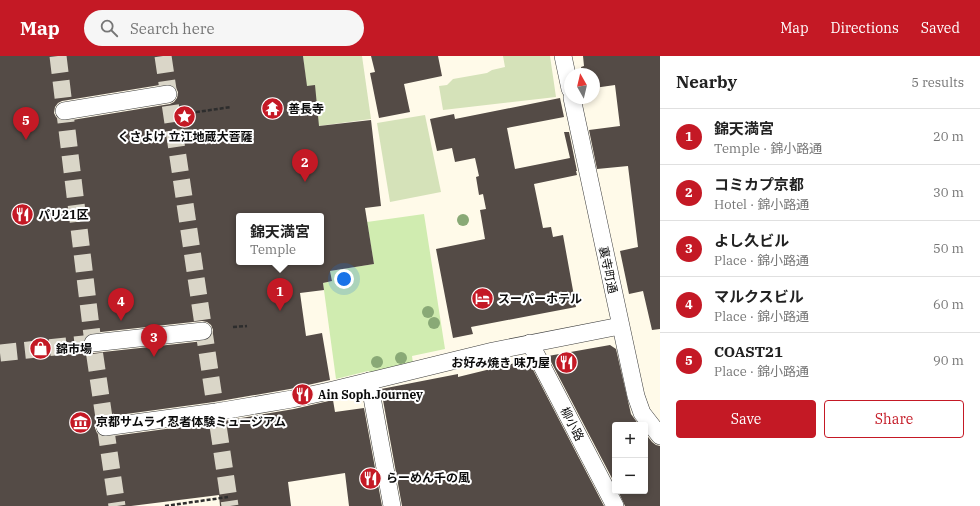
<!DOCTYPE html>
<meta charset="utf-8">
<style>
:root{--surface:#fff;--page:#f6f6f6;--text:#222;--muted:#767676;--line:#e0e0e0;--accent:#c41925}
body{margin:0;font-family:"IBM Plex Serif","Noto Sans JP",serif;background:var(--page);color:var(--text)}
.controls{position:absolute;right:12px;bottom:12px;display:grid;overflow:hidden;border-radius:4px;box-shadow:0 2px 6px #0003}
.controls button{width:36px;height:36px;display:grid;place-items:center;padding:0;border:0;border-bottom:1px solid var(--line);background:var(--surface);color:var(--text);font:20px sans-serif}
.compass{position:absolute;left:564px;top:12px;width:36px;height:36px;border-radius:50%;background:var(--surface);box-shadow:0 2px 6px #0003;rotate:352deg}
.you{position:absolute;left:344px;top:223px;width:14px;height:14px;margin:-10px;border:3px solid #fff;border-radius:50%;background:#1a73e8;box-shadow:0 0 0 6px #1a73e833}
.badge{display:grid;place-items:center;width:26px;height:26px;border-radius:50%;background:var(--accent);color:#fff;font-size:13px;font-weight:700}
.pin{position:absolute;translate:-50% -33px;filter:drop-shadow(0 1px 2px #0008)}
.pin::after{content:'';position:absolute;top:21px;width:14px;height:12px;background:inherit;clip-path:polygon(0 0,100% 0,50% 100%)}
.popup{position:absolute;left:236px;top:157px;width:88px;height:52px;box-sizing:border-box;display:grid;place-content:center;border-radius:4px;background:var(--surface);filter:drop-shadow(0 1px 3px #0005);font-size:13px;white-space:nowrap;color:var(--muted)}
.popup b{font-size:15px;color:var(--text)}
.popup::after{content:'';position:absolute;left:50%;top:100%;margin-left:-8px;border:8px solid transparent;border-top-color:var(--surface)}
.list{margin:0;padding:0;list-style:none}
h2{display:flex;justify-content:space-between;align-items:center;height:52px;margin:0;padding:0 16px;font-size:17px}
h2 small{font-size:13px;font-weight:400;color:var(--muted)}
.list li{display:grid;grid-template-columns:26px 1fr auto;gap:12px;align-items:center;box-sizing:border-box;height:56px;padding:0 16px;border-top:1px solid var(--line)}
.list b{display:block;font-size:15px;white-space:nowrap}
.list p{margin:0;font-size:13px;white-space:nowrap;color:var(--muted)}
.list em{font-size:13px;font-style:normal;color:var(--muted)}
.actions{display:flex;gap:8px;padding:12px 16px}
.actions a{flex:1;padding:9px 0;border:1px solid var(--accent);border-radius:4px;text-align:center;font-size:14px;color:var(--accent)}
.actions .main{background:var(--accent);color:#fff}
.icon{flex:none;width:22px;height:22px;fill:none;stroke:currentColor;stroke-width:2;stroke-linecap:round;stroke-linejoin:round}
.map{position:relative;flex:none;width:660px;height:450px;overflow:hidden}
header{display:flex;align-items:center;gap:24px;box-sizing:border-box;height:56px;padding:0 20px;background:var(--accent);color:#fff}
header strong{font-size:19px}
nav{display:flex;gap:22px;margin-inline-start:auto;font-size:14px}
.search{width:280px;height:36px;background:var(--page);display:flex;align-items:center;gap:10px;box-sizing:border-box;padding:0 14px;border-radius:22px;color:var(--muted);font-size:15px}
main{display:flex}
aside{flex:1;background:var(--surface)}
.map>svg:first-child{display:block}
.green{fill:#d0ecb0}
.cemetery{fill:#d5e2b9}
.building{fill:#544b46;fill-rule:evenodd}
.lines{fill:none;stroke-linecap:round;stroke-linejoin:round}
.pedestrian-tunnel{stroke:#dad6c8;stroke-width:17;stroke-dasharray:17 8;stroke-linecap:butt}
.pedestrian-casing{stroke:#3e3e3e;stroke-width:18}
.path{stroke:#2d2d2d;stroke-width:2.5;stroke-dasharray:4 2;stroke-linecap:butt}
.pedestrian{stroke:#fff;stroke-width:17}
.tree{fill:#89a976}
.labels{text-anchor:middle;stroke-width:4;stroke-linejoin:round;paint-order:stroke}
.poi-label{font-size:12px;font-weight:bold;fill:#0b0b0b;stroke:#fff;text-anchor:start}
.street-label{font-size:12px;fill:#0b0b0b;stroke:#fff}
</style>
<header>
<strong>Map</strong>
<div class="search"><svg class="icon" aria-label="search" viewBox="0 0 24 24"><circle cx="10" cy="10" r="6"/><path d="M15 15l6 6"/></svg>Search here</div>
<nav><a>Map</a><a>Directions</a><a>Saved</a></nav>
</header>
<main>
<div class="map">
<svg width="660" height="450" viewBox="0 0 660 450">
<rect width="100%" height="100%" fill="#fffae9"/>
<!-- green -->
<polygon class="green" points="424,158 445,293 412,300 413,308 373,318 368,315 336,323 323,227 332,225 330,215 374,208 367,166"/>
<!-- cemetery -->
<g class="cemetery">
<polygon points="303,0 362,0 371,63 311,71"/>
<polygon points="503,0 550,0 556,41 443,54 439,30 447,29 453,23 487,17 492,14 505,11"/>
<polygon points="425,59 441,136 390,146 377,67"/>
</g>
<!-- building -->
<g class="building">
<path d="M0 0H303L307 30 315 29 319 70 371 64 381 150 365 152 374 208 330 215 332 225 323 227 324 234 300 237 306 280 322 277 330 324 290 333 214 346 104 361 99 363 96 367 95 372 97 377 102 380 106 381 218 366 294 353 333 344 335 356 364 352 382 450H349L345 417 288 426 291 450H220L219 439 131 450H0ZM166 28 172 29 176 32 178 36 177 42 174 46 170 48 66 65 60 64 56 61 54 57 55 51 58 47 62 45ZM239 160H321V206H239ZM202 265 207 266 211 269 213 274 212 279 209 283 204 285 94 297 89 296 85 293 83 288 84 283 87 279 92 277Z"/>
<polygon points="371,0 438,0 442,20 404,28 410,56 379,62 370,17 375,16"/>
<polygon points="583,0 660,0 660,273 652,274 643,235 629,238 620,195 638,191 628,110 597,113 589,74 620,70 615,29 594,32 594,18 582,18 581,11 584,10"/>
<polygon points="560,42 564,61 507,72 515,113 570,102 564,76 569,76 577,115 576,115 577,119 534,128 543,172 551,171 553,181 563,179 576,251 471,271 473,278 453,282 436,193 485,183 480,154 486,153 483,138 479,139 476,121 479,120 475,102 455,106 452,92 437,95 430,63 454,58 455,63"/>
<polygon points="610,289 616,293 631,358 639,369 615,369 615,428 548,300"/>
<polygon points="528,304 604,450 402,450 381,333 458,318 458,321"/>
<polygon points="645,377 652,386 656,389 660,390 660,450 625,450 618,435 645,435"/>
</g>
<g class="lines">
<!-- pedestrian-tunnel -->
<g class="pedestrian-tunnel">
<polyline points="58,0 93,287 117,450"/>
<polyline points="163,0 230,450"/>
<polyline points="0,297 93,287"/>
</g>
<defs>
<g id="pedestrian">
<polyline points="563,0 570,33"/>
<polyline points="572,42 636,340 642,357 660,380"/>
<polyline points="64,55 168,38"/>
<polyline points="93,287 203,275"/>
<polyline points="530,287 615,450"/>
<polyline points="369,325 392,450"/>
<polyline points="105,371 216,356 292,343 329,335 493,295 620,270"/>
</g>
</defs>
<!-- pedestrian casing -->
<use href="#pedestrian" class="pedestrian-casing"/>
<!-- path -->
<g class="path">
<polyline points="190,57 231,51"/>
<polyline points="177,58 186,57"/>
<polyline points="233,271 247,270"/>
<polyline points="165,450 228,441"/>
</g>
<!-- pedestrian -->
<use href="#pedestrian" class="pedestrian"/>
</g>
<!-- trees -->
<g class="tree">
<circle cx="463" cy="164" r="6"/>
<circle cx="428" cy="256" r="6"/>
<circle cx="434" cy="267" r="6"/>
<circle cx="401" cy="302" r="6"/>
<circle cx="377" cy="306" r="6"/>
</g>
<!-- icons -->
<defs>
<symbol id="temple-disc" viewBox="-11 -11 22 22"><circle r="9.5" fill="#c41925" stroke="#fff"/><path d="M0-6L5-2H3V0L6.5 2.5H4V6H1.5V3h-3V6H-4V2.5H-6.5L-3 0V-2H-5Z" fill="#fff"/></symbol>
<symbol id="sight-disc" viewBox="-11 -11 22 22"><circle r="9.5" fill="#c41925" stroke="#fff"/><path d="M0-6L1.8-2.2L6-1.7L2.9 1.2L3.7 5.4L0 3.3L-3.7 5.4L-2.9 1.2L-6-1.7L-1.8-2.2Z" fill="#fff"/></symbol>
<symbol id="restaurant-disc" viewBox="-11 -11 22 22"><circle r="9.5" fill="#c41925" stroke="#fff"/><path d="M-5-6h1v4h1v-4h1v4h1v-4h1v5L-1.5 .5V6h-2V.5L-5-1ZM5-6V6H3V1.5H1.5Q1.5-4 5-6Z" fill="#fff"/></symbol>
<symbol id="hotel-disc" viewBox="-11 -11 22 22"><circle r="9.5" fill="#c41925" stroke="#fff"/><path d="M-6-4.5h1.5V1H6V5H4.5V3h-9V5H-6ZM-4 0a1.8 1.8 0 1 1 3.6 0ZM.5 0V-2.5h3Q6-2.5 6 0Z" fill="#fff"/></symbol>
<symbol id="shop-disc" viewBox="-11 -11 22 22"><circle r="9.5" fill="#c41925" stroke="#fff"/><path d="M-5-2.5h2.3a2.7 3.5 0 0 1 5.4 0H5L5.5 6h-11ZM-1.5-2.5h3a1.5 2.3 0 0 0-3 0Z" fill="#fff"/></symbol>
<symbol id="museum-disc" viewBox="-11 -11 22 22"><circle r="9.5" fill="#c41925" stroke="#fff"/><path d="M0-6L6-3V-2H-6V-3ZM-5-1h2V3h-2ZM-1-1h2V3h-2ZM3-1h2V3H3ZM-6 4H6V6H-6Z" fill="#fff"/></symbol>
</defs>
<g fill-rule="evenodd">
<use href="#temple-disc" x="260" y="40" width="25" height="25"/>
<use href="#sight-disc" x="172" y="48" width="25" height="25"/>
<use href="#restaurant-disc" x="10" y="146" width="25" height="25"/>
<use href="#hotel-disc" x="470" y="230" width="25" height="25"/>
<use href="#shop-disc" x="28" y="280" width="25" height="25"/>
<use href="#restaurant-disc" x="554" y="294" width="25" height="25"/>
<use href="#restaurant-disc" x="290" y="326" width="25" height="25"/>
<use href="#museum-disc" x="68" y="354" width="25" height="25"/>
<use href="#restaurant-disc" x="358" y="410" width="25" height="25"/>
</g>
<g class="labels">
<!-- poi labels -->
<g class="poi-label">
<text x="288" y="57">善長寺</text>
<text x="185" y="85" text-anchor="middle">くさよけ 立江地蔵大菩薩</text>
<text x="38" y="163">パリ21区</text>
<text x="498" y="247">スーパーホテル</text>
<text x="56" y="297">錦市場</text>
<text x="550" y="311" text-anchor="end">お好み焼き 味乃屋</text>
<text x="318" y="343">Ain Soph.Journey</text>
<text x="96" y="370">京都サムライ忍者体験ミュージアム</text>
<text x="386" y="426">らーめん千の風</text>
</g>
<!-- street labels -->
<g class="street-label">
<text transform="translate(608 214) rotate(78)" y="4">裏寺町通</text>
<text transform="translate(572 368) rotate(63)" y="4">柳小路</text>
</g>
</g>
</svg>
<div class="controls">
<button>+</button>
<button>−</button>
</div>
<svg class="compass" viewBox="-18 -18 36 36"><path d="M0-13l5 13h-10z" fill="#e53935"/><path d="M0 13l5-13h-10z" fill="#767676"/></svg>
<div class="you"></div>
<div class="pin badge" style="left:280px;top:255px">1</div>
<div class="popup"><b>錦天満宮</b>Temple</div>
<div class="pin badge" style="left:305px;top:126px">2</div>
<div class="pin badge" style="left:154px;top:301px">3</div>
<div class="pin badge" style="left:121px;top:265px">4</div>
<div class="pin badge" style="left:26px;top:84px">5</div>
</div>
<aside>
<h2>Nearby<small>5 results</small></h2>
<ul class="list">
<li><span class="badge">1</span><div><b>錦天満宮</b><p>Temple · 錦小路通</p></div><em>20 m</em></li>
<li><span class="badge">2</span><div><b>コミカプ京都</b><p>Hotel · 錦小路通</p></div><em>30 m</em></li>
<li><span class="badge">3</span><div><b>よし久ビル</b><p>Place · 錦小路通</p></div><em>50 m</em></li>
<li><span class="badge">4</span><div><b>マルクスビル</b><p>Place · 錦小路通</p></div><em>60 m</em></li>
<li><span class="badge">5</span><div><b>COAST21</b><p>Place · 錦小路通</p></div><em>90 m</em></li>
</ul>
<div class="actions"><a class="main">Save</a><a>Share</a></div>
</aside>
</main>
